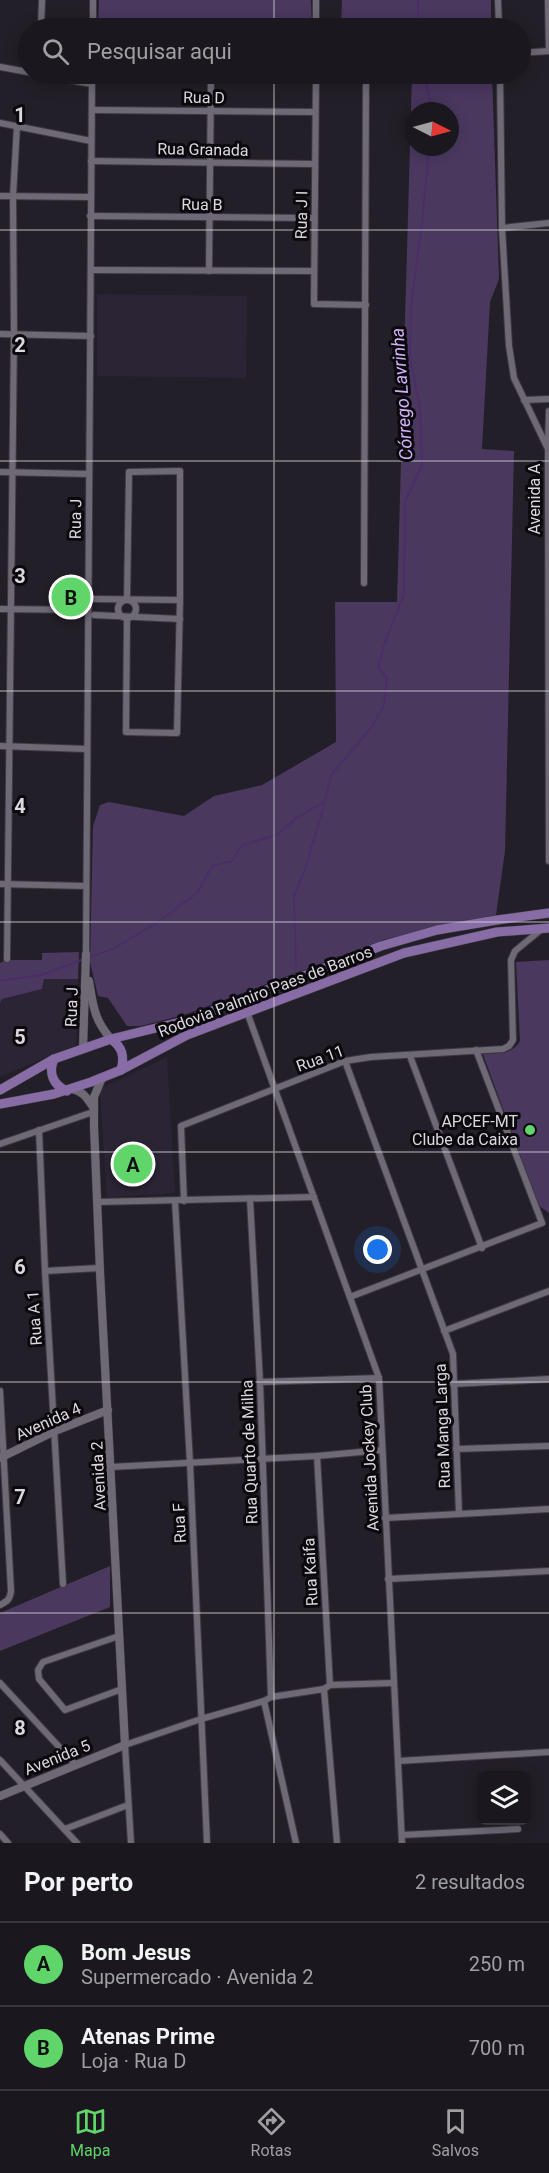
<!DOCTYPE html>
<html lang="pt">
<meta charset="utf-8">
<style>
:root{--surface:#1a171e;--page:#27242b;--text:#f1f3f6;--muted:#9f9fa4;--line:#38363c;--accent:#60d56a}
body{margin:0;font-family:Roboto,sans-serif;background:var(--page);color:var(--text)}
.controls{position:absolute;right:18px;bottom:18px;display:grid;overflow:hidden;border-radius:9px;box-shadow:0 3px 15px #0003}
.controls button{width:54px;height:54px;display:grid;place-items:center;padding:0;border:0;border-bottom:2px solid var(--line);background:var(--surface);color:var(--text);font:30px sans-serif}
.compass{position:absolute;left:405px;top:102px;width:54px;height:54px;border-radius:50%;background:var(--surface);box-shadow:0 3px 15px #0003;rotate:96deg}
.you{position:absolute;left:378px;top:1250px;width:21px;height:21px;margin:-15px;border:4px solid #fff;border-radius:50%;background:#1a73e8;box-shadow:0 0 0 9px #1a73e833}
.badge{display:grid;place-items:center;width:39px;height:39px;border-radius:50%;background:var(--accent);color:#111;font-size:20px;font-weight:700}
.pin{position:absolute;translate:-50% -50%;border:3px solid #fff;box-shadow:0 2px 6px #0006}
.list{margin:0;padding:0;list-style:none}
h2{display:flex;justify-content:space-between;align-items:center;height:78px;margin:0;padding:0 24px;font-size:26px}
h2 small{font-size:20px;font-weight:400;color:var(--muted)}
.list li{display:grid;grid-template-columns:39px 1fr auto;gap:18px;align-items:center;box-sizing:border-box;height:84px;padding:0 24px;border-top:2px solid var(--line)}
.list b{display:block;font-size:22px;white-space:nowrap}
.list p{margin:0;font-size:20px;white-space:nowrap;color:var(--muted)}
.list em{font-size:20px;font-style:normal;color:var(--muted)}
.icon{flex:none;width:33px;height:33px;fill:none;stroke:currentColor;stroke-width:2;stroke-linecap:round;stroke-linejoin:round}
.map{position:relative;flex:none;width:549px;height:1843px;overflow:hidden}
.search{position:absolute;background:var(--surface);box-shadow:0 3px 15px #0003;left:18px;right:18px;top:18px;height:66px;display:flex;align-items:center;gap:15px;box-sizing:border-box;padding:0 21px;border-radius:33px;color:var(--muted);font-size:22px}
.sheet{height:246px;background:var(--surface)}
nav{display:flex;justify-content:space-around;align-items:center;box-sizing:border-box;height:84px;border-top:2px solid var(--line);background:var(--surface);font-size:16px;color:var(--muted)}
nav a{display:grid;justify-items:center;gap:3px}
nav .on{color:var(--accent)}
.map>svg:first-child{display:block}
.built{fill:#2b2434}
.green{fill:#4a385f;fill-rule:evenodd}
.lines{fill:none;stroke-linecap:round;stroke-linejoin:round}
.stream{stroke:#4a2e69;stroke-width:2}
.minor-casing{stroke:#3e3a42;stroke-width:8}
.tertiary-casing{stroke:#3e3a42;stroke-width:9}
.primary-casing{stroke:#3e3a42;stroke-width:10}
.minor{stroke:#6e6975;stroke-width:6}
.tertiary{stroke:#6e6975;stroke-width:8}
.primary{stroke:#876ca6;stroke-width:9}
.grid{fill:none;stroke:#dbd9df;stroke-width:1.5;stroke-opacity:0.55}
.poi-dot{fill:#60d56a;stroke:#0b090e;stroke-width:2}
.labels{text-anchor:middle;stroke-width:6;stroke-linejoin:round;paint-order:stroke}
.street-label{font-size:16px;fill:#dbd9df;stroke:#0b090e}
.poi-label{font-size:16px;fill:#dbd9df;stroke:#0b090e;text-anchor:end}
.water-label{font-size:18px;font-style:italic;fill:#d1b2fa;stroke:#0b090e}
.grid-label{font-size:20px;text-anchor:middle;font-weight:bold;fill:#dbd9df;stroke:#0b090e;stroke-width:6;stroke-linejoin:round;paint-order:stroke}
</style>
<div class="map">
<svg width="549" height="1843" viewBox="0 0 549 1843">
<rect width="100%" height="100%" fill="#231f28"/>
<!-- built -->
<g class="built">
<polygon points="97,294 247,296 246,378 97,376"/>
<polygon points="43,979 78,979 76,1045 0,1077 0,1003 2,999 42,989"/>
<polygon points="167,1057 175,1193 107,1197 100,1093 102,1088"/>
</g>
<!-- green -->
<g class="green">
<polygon points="99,0 311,0 312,28 98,28"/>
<polygon points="342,0 491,0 491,28 341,28"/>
<path d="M412 74H492L499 279 490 302 482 449 514 451 505 851 496 915 386 939 187 1014 141 1026H127L108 998 98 996 90 962 93 826 100 805 109 802 184 816 214 796 262 785 336 742 335 602H397ZM414 111H450V147H414Z"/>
<polygon points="79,952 78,979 44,979 42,989 2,999 0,1003 0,963 6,960 42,960 42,953"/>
<path d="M549 960V1213L538 1205 483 1054C498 1053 512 1055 520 1041L516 962Z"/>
<polygon points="110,1566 110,1607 0,1651 0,1613"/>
</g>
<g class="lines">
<!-- stream -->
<g class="stream">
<polyline points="418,0 418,28"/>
<polyline points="424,74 430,101 430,111"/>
<polyline points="89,957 113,949 158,922 197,893 212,866 232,861 242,845 277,835 295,819 325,801 331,775 371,728 384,705 387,678 378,668 385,642 404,595 405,502 422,465 420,408 410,357 411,306 422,224 429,147"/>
<polyline points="296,966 294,896 304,872 325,803"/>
<polyline points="0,981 41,975 84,959"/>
</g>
<defs>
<g id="minor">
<polyline points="498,0 499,28"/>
<polyline points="548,0 549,51"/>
<polyline points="41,28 42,0"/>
<polyline points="93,28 93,0"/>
<polyline points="316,28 316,0"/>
<polyline points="520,53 549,51"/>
<polyline points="0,67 28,72"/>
<polyline points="34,74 92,84"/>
<polyline points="316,74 314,304 366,305"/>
<polyline points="500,74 502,228 509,346 514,378 548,449 549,861"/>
<polyline points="92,110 315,112"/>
<polyline points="0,123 91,141"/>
<polyline points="91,161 315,164"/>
<polyline points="0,196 90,197"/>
<polyline points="90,216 314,218"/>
<polyline points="502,228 549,223"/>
<polyline points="91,270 314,271"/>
<polyline points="209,271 211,74"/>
<polyline points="0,334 91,336"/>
<polyline points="524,400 549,399"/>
<polyline points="548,446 549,411"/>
<polyline points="0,472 89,474"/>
<polyline points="364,583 366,74"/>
<polyline points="94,599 180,600"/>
<circle cx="127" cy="609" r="9"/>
<polyline points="0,609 87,610"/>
<polyline points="94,615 180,619"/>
<polyline points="127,617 126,732 177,733 180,600 180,471 129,472 127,600"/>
<polyline points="0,746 87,749"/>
<polyline points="0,884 86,886"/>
<polyline points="86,954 92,74"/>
<polyline points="7,959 14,334 13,196 17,126"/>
<polyline points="247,1012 379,1378 402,1843"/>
<polyline points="476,1050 542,1223"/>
<polyline points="410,1056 482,1248"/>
<polyline points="345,1061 453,1354 459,1514"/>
<polyline points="39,1130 45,1271 63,1584"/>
<polyline points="0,1144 93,1112"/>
<polyline points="250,1199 260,1382 271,1697 264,1701"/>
<polyline points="175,1201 190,1463 207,1843"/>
<polyline points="184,1201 181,1126 345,1061 371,1057 503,1049 509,1046 513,1040 511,960 515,951 543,928"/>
<polyline points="97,1202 314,1197"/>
<polyline points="45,1271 99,1268"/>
<polyline points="350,1297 542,1223"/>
<polyline points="444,1331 549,1291"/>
<polyline points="260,1382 379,1378"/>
<polyline points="453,1384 549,1379"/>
<path d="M0 1391 11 1591C10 1599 8 1601 0 1605"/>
<polyline points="456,1449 549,1446"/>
<polyline points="317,1456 330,1685"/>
<polyline points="111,1467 317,1456 382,1450"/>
<polyline points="385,1518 549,1509"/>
<polyline points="388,1579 549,1571"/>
<polyline points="119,1636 43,1662 38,1670 39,1679 65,1710 122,1689"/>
<polyline points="0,1683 75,1764"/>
<polyline points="330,1685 324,1689 337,1843"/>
<polyline points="330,1685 393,1683"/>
<polyline points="271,1697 324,1689"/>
<polyline points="0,1760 77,1843"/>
<polyline points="398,1761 549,1752"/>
<polyline points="65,1829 128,1805"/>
<polyline points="0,1834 8,1843"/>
<polyline points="402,1835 518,1829"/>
<polyline points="131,1843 125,1745 201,1719 264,1701 296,1843"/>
</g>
<g id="tertiary">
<path d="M89 981C93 1005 94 1020 111 1039"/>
<polyline points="83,1049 86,954"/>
<path d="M72 1089C83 1091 87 1098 93 1107"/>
<polyline points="0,1458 55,1431 108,1410"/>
<polyline points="0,1796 125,1745 100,1272 94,1126 94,1097 102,1078"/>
</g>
<g id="primary">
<path d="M111 1039C122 1047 125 1056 121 1070"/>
<path d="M54 1059C48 1073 53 1085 67 1091"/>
<polyline points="0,1090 54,1059 111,1039 189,1020 381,946 437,930 497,920 549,913"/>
<polyline points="0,1104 54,1094 91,1082 121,1070 187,1035 404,953 497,932 549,928"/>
</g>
</defs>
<!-- minor casing -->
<use href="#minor" class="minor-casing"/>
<!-- tertiary casing -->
<use href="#tertiary" class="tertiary-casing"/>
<!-- primary casing -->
<use href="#primary" class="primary-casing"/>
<!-- minor -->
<use href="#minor" class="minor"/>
<!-- tertiary -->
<use href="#tertiary" class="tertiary"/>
<!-- primary -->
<use href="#primary" class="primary"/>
</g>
<!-- grid -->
<path class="grid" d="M274 0V28M274 74V1843M0 230H549M0 461H549M0 691H549M0 922H549M0 1152H549M0 1382H549M0 1613H549"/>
<!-- markers -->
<circle class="poi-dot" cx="530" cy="1130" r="6"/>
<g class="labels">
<!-- street labels -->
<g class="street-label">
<text transform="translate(204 97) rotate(1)" y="6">Rua D</text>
<text transform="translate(203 149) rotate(1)" y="6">Rua Granada</text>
<text transform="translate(202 204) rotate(1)" y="6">Rua B</text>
<text transform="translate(301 215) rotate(-89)" y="6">Rua J I</text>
<text transform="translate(534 499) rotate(-90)" y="6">Avenida A</text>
<text transform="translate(75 519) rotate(-89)" y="6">Rua J</text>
<text transform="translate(265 991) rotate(-21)" y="6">Rodovia Palmiro Paes de Barros</text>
<text transform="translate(71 1007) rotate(-88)" y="6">Rua J</text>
<text transform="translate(320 1058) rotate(-20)" y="6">Rua 11</text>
<text transform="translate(34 1318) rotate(-94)" y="6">Rua A 1</text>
<text transform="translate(48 1421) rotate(-24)" y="6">Avenida 4</text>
<text transform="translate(442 1426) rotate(-92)" y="6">Rua Manga Larga</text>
<text transform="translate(249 1452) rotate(-92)" y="6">Rua Quarto de Milha</text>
<text transform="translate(369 1458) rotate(-93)" y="6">Avenida Jockey Club</text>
<text transform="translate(98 1476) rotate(-93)" y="6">Avenida 2</text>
<text transform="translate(179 1523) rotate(-93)" y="6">Rua F</text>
<text transform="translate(310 1572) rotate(-93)" y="6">Rua Kaifa</text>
<text transform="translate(57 1757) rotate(-22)" y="6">Avenida 5</text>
</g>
<!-- poi labels -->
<g class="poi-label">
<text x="518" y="1127">APCEF-MT<tspan x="518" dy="18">Clube da Caixa</tspan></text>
</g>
<!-- water labels -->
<g class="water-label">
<text transform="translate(402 394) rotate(-94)" y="6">Córrego Lavrinha</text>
</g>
</g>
<g class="grid-label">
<text x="20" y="122">1</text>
<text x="20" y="352">2</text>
<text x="20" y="583">3</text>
<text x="20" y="813">4</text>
<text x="20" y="1044">5</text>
<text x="20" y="1274">6</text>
<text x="20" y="1504">7</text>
<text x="20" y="1735">8</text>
</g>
</svg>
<div class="controls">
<button><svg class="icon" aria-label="layers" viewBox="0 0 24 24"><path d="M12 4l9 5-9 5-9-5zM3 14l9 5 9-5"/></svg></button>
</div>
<svg class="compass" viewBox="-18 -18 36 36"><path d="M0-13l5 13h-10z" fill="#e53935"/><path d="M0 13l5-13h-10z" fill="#9f9fa4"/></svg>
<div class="you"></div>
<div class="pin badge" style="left:133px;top:1164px">A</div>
<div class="pin badge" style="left:71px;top:597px">B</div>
<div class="search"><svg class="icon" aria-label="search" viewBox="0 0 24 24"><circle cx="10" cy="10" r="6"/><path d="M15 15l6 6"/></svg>Pesquisar aqui</div>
</div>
<section class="sheet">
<h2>Por perto<small>2 resultados</small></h2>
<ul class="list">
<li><span class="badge">A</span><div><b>Bom Jesus</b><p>Supermercado · Avenida 2</p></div><em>250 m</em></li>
<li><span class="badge">B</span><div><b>Atenas Prime</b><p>Loja · Rua D</p></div><em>700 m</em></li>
</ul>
</section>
<nav>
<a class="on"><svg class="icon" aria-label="map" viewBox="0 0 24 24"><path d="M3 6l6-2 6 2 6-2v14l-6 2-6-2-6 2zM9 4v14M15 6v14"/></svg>Mapa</a>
<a><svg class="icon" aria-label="directions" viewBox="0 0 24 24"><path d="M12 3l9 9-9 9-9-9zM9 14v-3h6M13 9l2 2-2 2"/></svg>Rotas</a>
<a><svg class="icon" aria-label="saved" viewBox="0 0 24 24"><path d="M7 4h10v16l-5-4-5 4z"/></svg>Salvos</a>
</nav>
